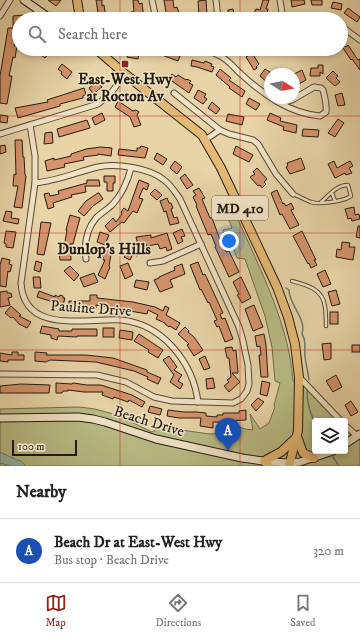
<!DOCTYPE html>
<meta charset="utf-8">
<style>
:root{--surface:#fff;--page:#f2f2f2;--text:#222;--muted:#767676;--line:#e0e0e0;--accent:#8f2418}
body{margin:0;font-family:"IM FELL DW Pica",serif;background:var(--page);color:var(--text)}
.controls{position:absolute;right:12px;bottom:12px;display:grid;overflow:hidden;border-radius:4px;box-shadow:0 2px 6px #0003}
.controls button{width:36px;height:36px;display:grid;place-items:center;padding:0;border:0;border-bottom:1px solid var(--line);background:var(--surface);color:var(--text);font:20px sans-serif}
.compass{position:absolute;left:264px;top:68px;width:36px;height:36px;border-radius:50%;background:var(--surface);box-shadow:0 2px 6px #0003;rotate:101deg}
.scale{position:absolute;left:12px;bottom:10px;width:65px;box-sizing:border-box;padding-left:4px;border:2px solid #251b10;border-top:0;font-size:11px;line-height:14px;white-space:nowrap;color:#251b10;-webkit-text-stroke:3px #f0e3c6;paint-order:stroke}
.you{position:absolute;left:229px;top:241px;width:14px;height:14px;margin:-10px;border:3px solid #fff;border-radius:50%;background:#1a73e8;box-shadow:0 0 0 6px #1a73e833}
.badge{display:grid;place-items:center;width:26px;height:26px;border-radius:50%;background:var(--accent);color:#fff;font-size:13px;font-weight:700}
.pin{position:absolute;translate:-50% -33px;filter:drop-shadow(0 1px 2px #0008)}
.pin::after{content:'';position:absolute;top:21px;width:14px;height:12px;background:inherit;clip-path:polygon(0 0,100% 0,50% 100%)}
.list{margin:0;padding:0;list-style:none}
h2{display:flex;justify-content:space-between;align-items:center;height:52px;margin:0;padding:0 16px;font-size:17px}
h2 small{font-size:13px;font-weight:400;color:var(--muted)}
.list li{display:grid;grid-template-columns:26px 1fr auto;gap:12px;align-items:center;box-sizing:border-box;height:64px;padding:0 16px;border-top:1px solid var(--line)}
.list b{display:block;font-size:15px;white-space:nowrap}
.list p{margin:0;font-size:13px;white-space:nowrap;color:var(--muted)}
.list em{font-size:13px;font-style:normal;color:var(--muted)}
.icon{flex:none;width:22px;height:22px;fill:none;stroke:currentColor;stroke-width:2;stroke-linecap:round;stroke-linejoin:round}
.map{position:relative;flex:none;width:360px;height:466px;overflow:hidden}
.search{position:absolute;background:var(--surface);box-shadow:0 2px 6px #0003;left:12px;right:12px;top:12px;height:44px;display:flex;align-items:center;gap:10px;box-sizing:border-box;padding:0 14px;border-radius:22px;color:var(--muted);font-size:15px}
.sheet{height:116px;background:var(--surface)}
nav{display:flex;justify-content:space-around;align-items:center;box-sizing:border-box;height:56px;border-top:1px solid var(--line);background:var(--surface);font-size:11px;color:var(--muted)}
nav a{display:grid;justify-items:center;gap:2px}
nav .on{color:var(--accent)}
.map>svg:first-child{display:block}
.green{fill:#b9bc85;stroke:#6f6c4a}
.water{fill:#98b7ac;stroke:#6a796e}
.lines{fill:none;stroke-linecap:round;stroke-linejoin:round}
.stream{stroke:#6a796e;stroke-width:1.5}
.building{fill:#d5946c;stroke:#251b10}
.lane-casing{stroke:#564936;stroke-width:4.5}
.street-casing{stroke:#564936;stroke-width:7}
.secondary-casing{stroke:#251b10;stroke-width:9}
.primary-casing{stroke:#251b10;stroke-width:10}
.lane{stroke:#f0e3c6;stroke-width:2.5}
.street{stroke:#f0e3c6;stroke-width:5}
.secondary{stroke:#f0e3c6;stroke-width:7}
.primary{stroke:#e4ba74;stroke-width:8}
.grid{fill:none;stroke:#d62828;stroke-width:1;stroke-opacity:0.55}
.poi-dot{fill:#8f2418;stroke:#f0e3c6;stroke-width:1.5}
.labels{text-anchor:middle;stroke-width:3;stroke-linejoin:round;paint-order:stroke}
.shield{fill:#f0e3c6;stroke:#625747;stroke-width:1}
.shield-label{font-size:14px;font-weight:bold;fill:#251b10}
.poi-label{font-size:15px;font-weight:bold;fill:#251b10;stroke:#f0e3c6}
.street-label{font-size:15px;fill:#251b10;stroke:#f0e3c6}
.neighbourhood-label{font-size:16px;font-weight:bold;fill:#251b10;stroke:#f0e3c6}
</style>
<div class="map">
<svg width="360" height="466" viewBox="0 0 360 466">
<rect width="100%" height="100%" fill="#e8d4a7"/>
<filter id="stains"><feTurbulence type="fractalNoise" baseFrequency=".005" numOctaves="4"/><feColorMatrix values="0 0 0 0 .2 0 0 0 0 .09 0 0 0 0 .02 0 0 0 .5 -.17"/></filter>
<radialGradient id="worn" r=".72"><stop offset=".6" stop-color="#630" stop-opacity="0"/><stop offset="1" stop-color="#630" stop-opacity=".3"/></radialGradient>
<!-- green -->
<path class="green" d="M231 204C255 259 289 321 293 381H300L339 421H315V451H345V427L360 441V466H0V409L79 407 95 409 117 415 152 432 161 427 209 434 231 433 238 427 245 429 253 430 250 414 260 429 269 423 275 407 274 405 280 383 275 381 272 347 265 316 245 259 237 258 234 250 226 248 223 230 232 228 228 218 220 209Z"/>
<!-- water -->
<polygon class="water" points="0,452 17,460 21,461 26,466 11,466 0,463"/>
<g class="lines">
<!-- stream -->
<g class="stream">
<path d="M286 288 289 290C289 305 307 319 302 334 307 341 304 349 305 357 306 364 308 372 309 380"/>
<path d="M307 387C306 401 310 411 315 424"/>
<polyline points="333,457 339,466"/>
</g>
</g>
<!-- building -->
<g class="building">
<polygon points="48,0 61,0 56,6"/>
<polygon points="96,0 102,0 102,6 104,5 106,18 99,19"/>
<polygon points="133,0 138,0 139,4 142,3 144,19 132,18 131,12 134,12"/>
<polygon points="164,0 173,0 174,8 177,7 179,13 174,14 175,19 167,19"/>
<polygon points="206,0 207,15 199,16 198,1"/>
<polygon points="263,0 269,0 266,9 268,9 266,19 256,19 258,14 254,13 256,9 260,10"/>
<polygon points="291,0 304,0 305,4 292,7"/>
<polygon points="311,0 322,0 322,5 312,5"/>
<polygon points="333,2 342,4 341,10 331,8"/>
<polygon points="348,8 360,17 357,22 344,13"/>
<polygon points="233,9 235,19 229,19 228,10"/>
<polygon points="23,15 23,19 19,19 14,46 17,46 15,58 13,57 9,76 12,76 7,104 0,103 0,76 8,28 13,28 13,16"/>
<polygon points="341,43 346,47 348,45 358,60 360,59 360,70 352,59 351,60 341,45"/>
<polygon points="39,49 47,49 50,51 45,58 37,52"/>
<polygon points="261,49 277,49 263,55"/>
<polygon points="129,50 139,52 138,59 127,57"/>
<polygon points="164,50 180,56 178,61 162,55"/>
<polygon points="252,53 259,64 256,67 257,68 254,70 246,57"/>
<polygon points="192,60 204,63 205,61 212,64 211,66 214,67 212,72 197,67 191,66"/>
<polygon points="62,64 72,72 67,79 61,74 62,72 58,69"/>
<polygon points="318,65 323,65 323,74 320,72 320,76 310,76 311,68 318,68"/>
<polygon points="220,69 231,78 229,80 245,91 242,97 229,88 230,87 216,75"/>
<polygon points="265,69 270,72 270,81 268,83 260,76"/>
<polygon points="302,70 306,80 295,86 294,80 296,79 294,74"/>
<polygon points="333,71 338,76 336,78 340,82 335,86 326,78"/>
<polygon points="172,74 176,77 178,75 186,80 187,79 191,81 189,83 193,85 189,93 169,79"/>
<polygon points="98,81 102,87 93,94 89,88"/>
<polygon points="84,88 86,94 83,96 83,98 60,104 60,106 18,118 15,108 48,102 47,100"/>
<polygon points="198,90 206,94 204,97 207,99 203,104 194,98"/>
<polygon points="342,93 345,105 338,106 335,95"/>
<polygon points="249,98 260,104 256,110 246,104"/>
<polygon points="118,101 133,111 136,110 139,112 137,115 141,125 134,127 130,117 115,107"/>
<polygon points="212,102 220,109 216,114 208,108"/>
<polygon points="102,113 105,120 95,125 92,118"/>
<polygon points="270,113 281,118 280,121 297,125 296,133 283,130 284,127 267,120"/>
<polygon points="228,114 244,117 242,125 226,121"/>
<polygon points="0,115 8,116 7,123 0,122"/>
<polygon points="338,119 344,123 335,137 328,133"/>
<polygon points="87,120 90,128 59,137 57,129"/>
<polygon points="303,129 319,130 318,137 302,136"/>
<polygon points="52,132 53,143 44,144 45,133"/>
<polygon points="15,140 22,140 23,157 24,157 25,175 26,176 22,208 14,207 18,186 13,186 14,174 16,175"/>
<polygon points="5,145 6,152 0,154 0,146"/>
<polygon points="141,146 148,148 145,158 118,155 119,149 137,151 137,148 140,148"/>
<polygon points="236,146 253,155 249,162 233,154"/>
<polygon points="101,147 112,148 111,156 98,154 98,155 83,157 84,160 64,164 65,167 47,171 45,161 54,158 54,160 71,156 71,154 86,149"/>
<polygon points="157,153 167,159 163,165 154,159"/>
<polygon points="301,158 305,169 290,174 286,167 288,166 287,163"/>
<polygon points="175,161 182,167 177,174 170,168"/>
<polygon points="334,161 337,168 350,161 353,166 349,168 352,173 346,175 345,173 335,178 328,164"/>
<polygon points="257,168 267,179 264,182 266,184 262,188 260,185 258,186 250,177 255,174 253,172"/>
<polygon points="185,174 193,185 187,189 180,178"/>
<polygon points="104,176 115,176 115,183 113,183 113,191 107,191 107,182 104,182"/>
<polygon points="87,180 99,180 100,186 85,186 86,192 71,195 72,197 53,203 54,207 48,209 44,194 49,193 50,196 59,194 58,191 87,183"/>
<polygon points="139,180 149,184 147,190 143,188 139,198 143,199 137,213 133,211 124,223 122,222 110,232 105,226 113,218 116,222 122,214 121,212 124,208 128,211"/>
<polygon points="199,188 205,198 202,199 210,218 212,218 219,237 226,252 229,251 239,272 229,277 215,247 216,246 211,234 208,235 196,206 197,205 193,197 196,195 193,191"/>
<polygon points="155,189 162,195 157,200 150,194"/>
<polygon points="277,190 283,204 284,203 286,206 291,203 294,209 291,210 299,225 290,229 282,214 280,215 271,193"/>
<polygon points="98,193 99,193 103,199 93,206 84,216 78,211 86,201"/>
<polygon points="167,198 169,203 171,203 173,208 171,209 174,218 177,217 179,223 170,225 166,211 164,212 160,201"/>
<polygon points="354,207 355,215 359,214 360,219 352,221 351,218 348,219 345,209"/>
<polygon points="6,211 12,212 11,218 19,219 18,224 3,221"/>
<polygon points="70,215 80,218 73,244 70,244 71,260 60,260 59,248 64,248 67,230 66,230"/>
<polygon points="41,222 51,223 44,255 37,254"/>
<polygon points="358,226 360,226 360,238 356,237"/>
<polygon points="182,229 185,236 181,237 183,241 178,244 173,233"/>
<polygon points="6,231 16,232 13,248 6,247 6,244 4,243"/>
<polygon points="302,231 316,260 314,260 317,265 311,268 309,263 308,264 293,236"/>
<polygon points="100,232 109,235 105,245 97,242"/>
<polygon points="167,233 172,249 167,251 166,247 160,249 158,244 147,246 146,244 138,245 136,237 151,235 151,238"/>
<polygon points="342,242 350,243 349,247 355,247 353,260 336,257 337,249 341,250"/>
<polygon points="129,246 139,250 137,256 133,254 130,260 124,257"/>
<polygon points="102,247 112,249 109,266 110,267 105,279 98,275 105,260 103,260 103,257 102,256"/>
<polygon points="2,258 10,260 9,264 12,265 10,272 8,271 6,287 0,286 0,265"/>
<polygon points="36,261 42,263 40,272 34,270"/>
<polygon points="198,262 203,275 205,274 223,313 220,314 222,319 225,318 233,339 225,342 219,326 217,327 214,321 217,320 209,302 208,303 201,289 200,290 190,265"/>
<polygon points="128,263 133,275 125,279 120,266"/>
<polygon points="182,264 185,274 170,280 173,287 160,292 154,280 159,278 159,277 175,270 174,267"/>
<polygon points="70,266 79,275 74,281 64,271"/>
<polygon points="325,270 331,284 323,287 317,274"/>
<polygon points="94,273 98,282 84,287 80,278"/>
<polygon points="33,277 40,277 41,288 34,288"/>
<polygon points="241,277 251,298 242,303 237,295 239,294 233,282"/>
<polygon points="136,280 149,282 147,290 134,287"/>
<polygon points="336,290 340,304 332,306 328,292"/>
<polygon points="7,291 7,293 11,293 12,297 8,298 10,305 0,307 0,292"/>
<polygon points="39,291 55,297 55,295 59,297 60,295 63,296 63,298 65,298 63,305 37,297"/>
<polygon points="90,295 97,295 97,298 133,302 155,307 163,311 165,306 169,308 166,315 180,323 176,330 170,326 169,327 165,324 165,323 156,319 158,315 148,310 147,314 96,305 96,308 69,308 69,301 90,301"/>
<polygon points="254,305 263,327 253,331 245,309"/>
<polygon points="11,306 21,315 19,316 31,322 27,328 19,324 13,317 11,318 5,313"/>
<rect x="330" y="312" width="8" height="12"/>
<polygon points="42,326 59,329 59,331 72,331 72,329 97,329 97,336 77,336 77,337 58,336 57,340 51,338 51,335 40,333"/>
<polygon points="185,327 189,331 188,332 194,337 203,350 194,356 187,345 189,344 178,334"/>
<rect x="103" y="328" width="11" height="9"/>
<polygon points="120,330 133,332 132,340 119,338"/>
<polygon points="139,334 163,350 158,358 148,352 149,350 134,341"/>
<polygon points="264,334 266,345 268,377 261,377 259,355 261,355 260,346 257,347 255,336"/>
<polygon points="331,343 331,359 324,360 322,344"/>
<rect x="352" y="345" width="8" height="7"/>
<polygon points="232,347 233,351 236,350 238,373 232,373 240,382 229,392 224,386 229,382 227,380 231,377 229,358 227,358 225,348"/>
<polygon points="12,352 18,352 18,355 24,355 24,360 8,360 8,362 0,361 0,353 12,355"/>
<polygon points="35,352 47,353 46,355 86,355 113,358 147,370 147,372 161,378 158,384 147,379 148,377 134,371 96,362 50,360 46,362 35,361"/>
<polygon points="169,356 177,367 174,370 182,375 178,381 183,384 180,389 170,382 174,375 163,360"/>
<polygon points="205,356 210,368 204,370 199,359"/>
<polygon points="336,375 342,387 333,392 326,381"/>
<polygon points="213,378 215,388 207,389 206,379"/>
<polygon points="262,381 270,383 267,396 260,394"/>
<polygon points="56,383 72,384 73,383 87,385 101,385 132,395 145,402 142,407 129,400 128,402 114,397 113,399 102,395 103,392 84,392 68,390 68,391 63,391 62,393 56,393"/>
<polygon points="21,384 50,385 49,393 0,393 0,386"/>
<polygon points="258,398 264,402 256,411 251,405"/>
<polygon points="351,401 358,412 351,416 345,405"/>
<polygon points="150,406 162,409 160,415 148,412"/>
<polygon points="168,410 184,412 197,412 206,413 206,416 217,417 217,415 223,415 223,413 239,413 239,411 246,410 246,420 229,421 229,422 213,422 213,428 200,426 201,418 179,418 167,416"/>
</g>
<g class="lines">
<defs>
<g id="lane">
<polyline points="332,193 335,201"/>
<path d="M293 194C299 196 305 200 311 202 318 205 345 201 351 196L348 185C337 185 329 195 321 202"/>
<path d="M292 281C307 285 323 289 325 307 326 313 326 319 326 326"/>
</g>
<g id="street">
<polyline points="152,0 156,19"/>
<polyline points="216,0 218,19"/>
<polyline points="280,0 283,19"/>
<polyline points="0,16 10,0"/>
<polyline points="295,19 310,17 326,19"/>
<polyline points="341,26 360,40"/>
<path d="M201 49C206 51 213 52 218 55 227 58 235 69 242 75 264 95 289 113 320 116L326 112C327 105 325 98 323 90L321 88 314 87 292 100 280 103"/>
<polyline points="220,49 220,55 235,49"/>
<polyline points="174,93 220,130"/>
<path d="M30 125 35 156V183L21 283C24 335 86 318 121 320 163 324 193 363 198 402"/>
<polyline points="0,134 98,104 111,93 125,74"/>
<polyline points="205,140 220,130 229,134 253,140 258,144 276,174 293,194"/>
<path d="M86 259C84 244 86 230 96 218 101 213 108 209 113 204 122 194 128 180 131 168"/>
<polyline points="150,263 163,261 201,244"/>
<path d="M0 374 97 375 126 382 154 397 172 401 233 403 241 399 247 391 249 384 248 365 243 341 239 327 180 199C175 192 171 185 164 180 150 168 116 163 98 167 77 172 57 181 35 183"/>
<polyline points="299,377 341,421"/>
<polyline points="345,425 357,436"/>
</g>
<g id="secondary">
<polyline points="24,0 51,19"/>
<polyline points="70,19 79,16"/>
<polyline points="0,418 78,417 93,419 105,422 156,439 242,458 270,462 290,463 300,462 333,451"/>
<polyline points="345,444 360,434"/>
</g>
<g id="primary">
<polyline points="77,0 80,19"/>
<polyline points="96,49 125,74 202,135 221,168 277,287 288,317 295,344 299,377 298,431 289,466"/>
<polyline points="298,439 303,453 314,458"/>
<polyline points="269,466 264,461 281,452 297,437"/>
</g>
</defs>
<!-- lane casing -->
<use href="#lane" class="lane-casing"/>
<!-- street casing -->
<use href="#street" class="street-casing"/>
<!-- secondary casing -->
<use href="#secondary" class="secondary-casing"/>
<!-- primary casing -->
<use href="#primary" class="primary-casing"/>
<!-- lane -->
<use href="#lane" class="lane"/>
<!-- street -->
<use href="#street" class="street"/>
<!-- secondary -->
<use href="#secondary" class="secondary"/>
<!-- primary -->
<use href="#primary" class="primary"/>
</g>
<!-- grid -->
<path class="grid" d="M120 0V19M240 0V19M120 49V466M240 49V466M0 116H360M0 233H360M0 350H360"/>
<!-- markers -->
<rect class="poi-dot" x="121" y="60" width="8" height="8" rx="2"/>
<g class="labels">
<!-- shield labels -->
<rect class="shield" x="212" y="196" width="56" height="24" rx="3"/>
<g class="shield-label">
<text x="240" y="213">MD 410</text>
</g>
<!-- poi labels -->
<g class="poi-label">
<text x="125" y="84">East-West Hwy<tspan x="125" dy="17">at Rocton Av</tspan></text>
</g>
<!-- street labels -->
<g class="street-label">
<text transform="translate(91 308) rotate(4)" y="5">Pauline Drive</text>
<text transform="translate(149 421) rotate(17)" y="5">Beach Drive</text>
</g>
<!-- neighbourhood labels -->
<g class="neighbourhood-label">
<text x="104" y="254">Dunlop's Hills</text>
</g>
</g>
<rect width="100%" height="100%" filter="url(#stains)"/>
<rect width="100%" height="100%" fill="url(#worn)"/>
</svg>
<div class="controls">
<button><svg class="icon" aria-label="layers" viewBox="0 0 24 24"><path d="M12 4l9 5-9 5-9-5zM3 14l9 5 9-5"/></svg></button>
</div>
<svg class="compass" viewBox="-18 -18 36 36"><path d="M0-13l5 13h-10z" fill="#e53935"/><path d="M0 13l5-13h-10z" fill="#767676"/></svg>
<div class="scale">100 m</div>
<div class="you"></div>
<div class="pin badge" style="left:228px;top:451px;background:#1a4fb4">A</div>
<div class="search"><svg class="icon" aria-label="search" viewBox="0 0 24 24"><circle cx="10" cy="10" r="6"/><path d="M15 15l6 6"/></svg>Search here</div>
</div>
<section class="sheet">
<h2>Nearby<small></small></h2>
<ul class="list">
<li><span class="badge" style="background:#1a4fb4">A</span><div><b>Beach Dr at East-West Hwy</b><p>Bus stop · Beach Drive</p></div><em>320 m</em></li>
</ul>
</section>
<nav>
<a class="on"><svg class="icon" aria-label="map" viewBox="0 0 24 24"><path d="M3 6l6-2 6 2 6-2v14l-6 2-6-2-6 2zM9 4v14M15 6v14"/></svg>Map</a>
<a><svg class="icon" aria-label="directions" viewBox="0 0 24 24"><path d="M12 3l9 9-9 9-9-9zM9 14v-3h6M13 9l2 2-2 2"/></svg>Directions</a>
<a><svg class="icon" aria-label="saved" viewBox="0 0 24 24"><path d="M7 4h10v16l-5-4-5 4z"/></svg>Saved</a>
</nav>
